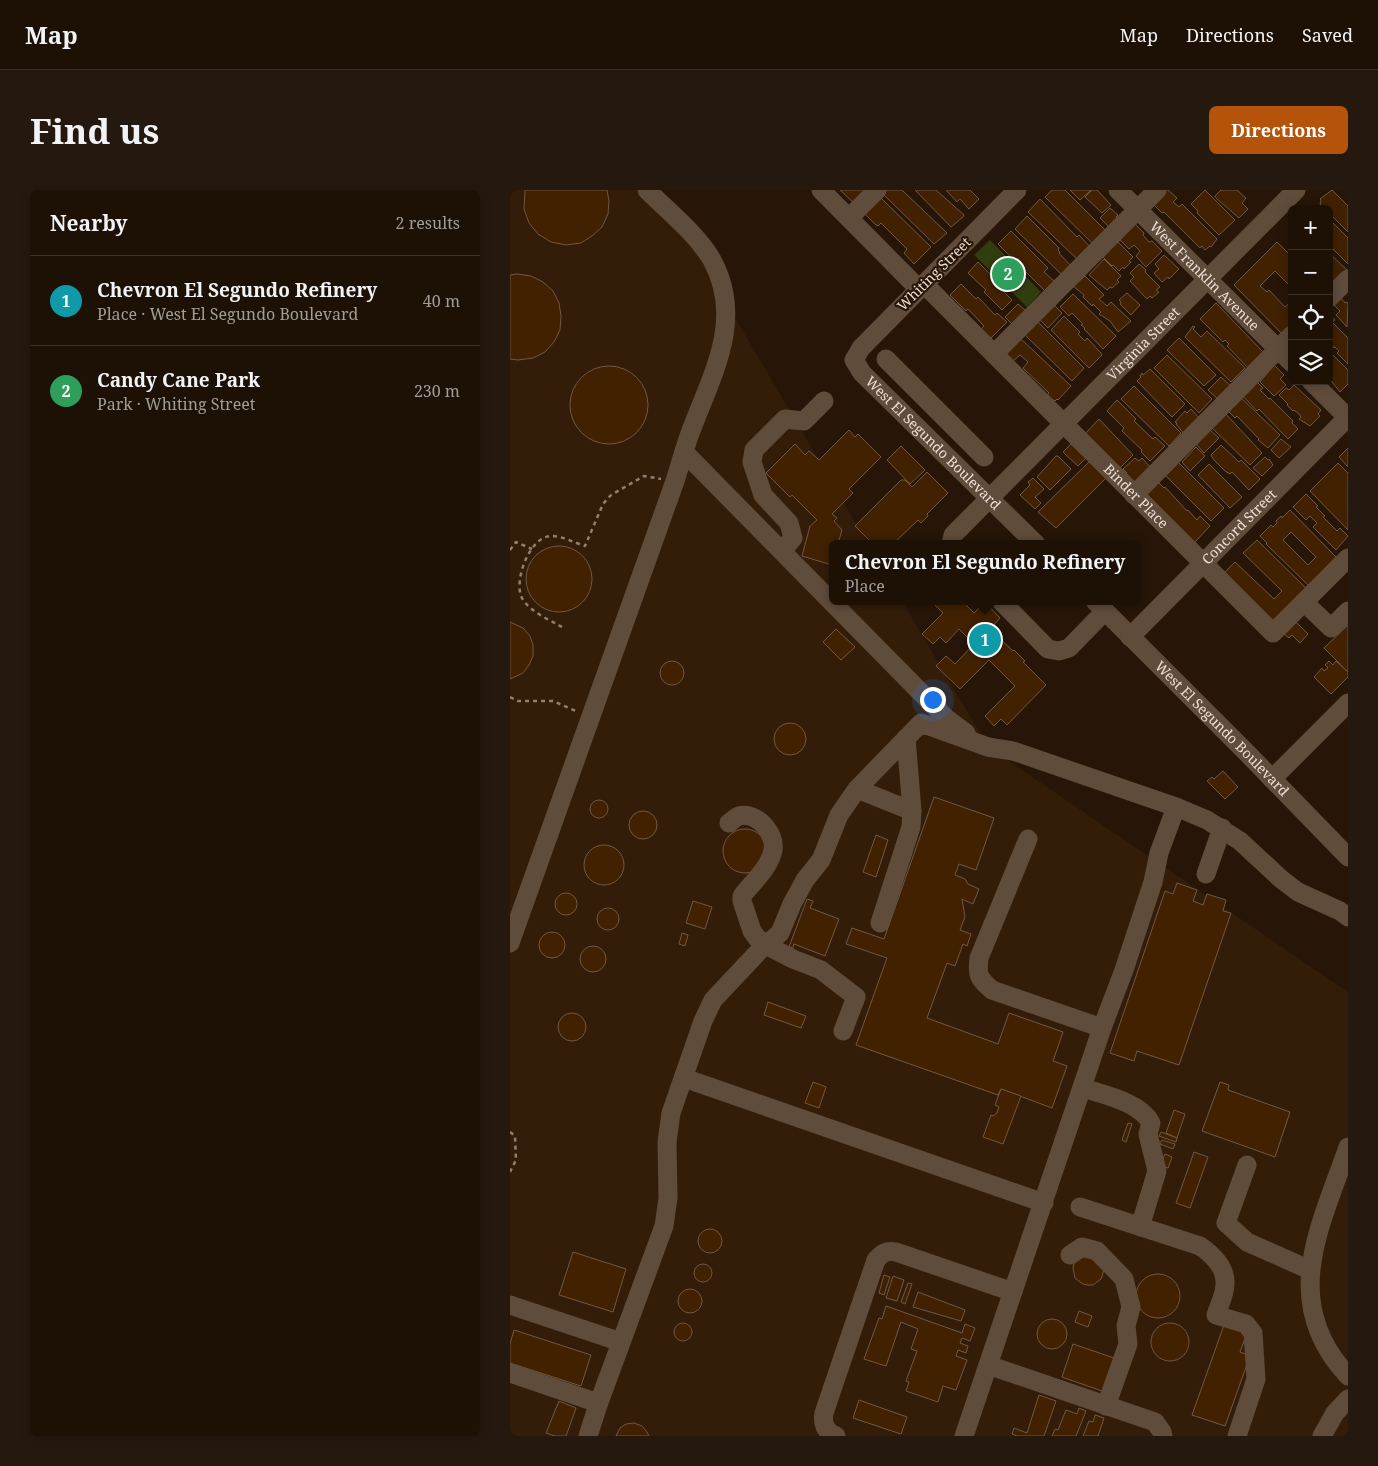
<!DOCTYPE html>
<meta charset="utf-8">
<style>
:root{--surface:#1d1005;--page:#25190f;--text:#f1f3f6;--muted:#a09d9a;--line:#3b3027;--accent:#b45309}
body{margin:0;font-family:"Noto Serif",serif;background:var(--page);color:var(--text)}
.controls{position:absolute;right:15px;top:15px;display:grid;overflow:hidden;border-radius:8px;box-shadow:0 2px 12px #0003}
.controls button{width:45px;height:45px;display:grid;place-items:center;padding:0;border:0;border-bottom:1px solid var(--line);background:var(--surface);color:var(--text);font:25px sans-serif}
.you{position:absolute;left:422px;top:509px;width:18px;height:18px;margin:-12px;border:4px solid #fff;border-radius:50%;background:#1a73e8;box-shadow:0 0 0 8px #1a73e833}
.badge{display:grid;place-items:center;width:32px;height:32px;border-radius:50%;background:var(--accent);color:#fff;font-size:16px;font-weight:700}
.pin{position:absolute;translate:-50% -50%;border:2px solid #fff;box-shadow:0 1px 5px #0006}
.popup{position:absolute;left:319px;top:350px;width:312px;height:65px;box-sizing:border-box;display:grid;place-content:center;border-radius:8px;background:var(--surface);filter:drop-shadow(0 1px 4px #0005);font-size:16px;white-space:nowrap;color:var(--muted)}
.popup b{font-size:19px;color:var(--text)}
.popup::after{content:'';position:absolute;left:50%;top:100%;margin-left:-10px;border:10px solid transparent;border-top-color:var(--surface)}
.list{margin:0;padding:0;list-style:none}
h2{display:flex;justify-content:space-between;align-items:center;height:65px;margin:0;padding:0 20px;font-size:21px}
h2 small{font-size:16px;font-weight:400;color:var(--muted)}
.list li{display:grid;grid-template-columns:32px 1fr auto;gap:15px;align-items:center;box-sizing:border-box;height:90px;padding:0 20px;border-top:1px solid var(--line)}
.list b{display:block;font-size:19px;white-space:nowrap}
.list p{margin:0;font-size:16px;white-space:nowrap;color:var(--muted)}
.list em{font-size:16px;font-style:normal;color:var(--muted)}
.icon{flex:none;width:28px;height:28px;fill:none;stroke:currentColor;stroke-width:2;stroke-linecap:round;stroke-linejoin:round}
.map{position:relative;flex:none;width:838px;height:1246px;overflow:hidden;border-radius:8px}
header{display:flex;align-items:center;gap:30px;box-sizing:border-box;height:70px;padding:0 25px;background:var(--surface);border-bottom:1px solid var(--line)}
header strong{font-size:24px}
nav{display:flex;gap:28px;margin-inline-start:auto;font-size:18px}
.intro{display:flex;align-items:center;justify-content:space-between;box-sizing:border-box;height:120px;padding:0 30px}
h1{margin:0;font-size:35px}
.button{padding:12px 22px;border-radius:8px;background:var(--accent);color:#fff;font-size:18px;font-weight:700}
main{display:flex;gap:30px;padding:0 30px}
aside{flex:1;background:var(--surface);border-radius:8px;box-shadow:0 2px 12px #0003}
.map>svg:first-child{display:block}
.built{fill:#341d08}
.green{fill:#2f3d0f}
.building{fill:#412100;stroke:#6e5847;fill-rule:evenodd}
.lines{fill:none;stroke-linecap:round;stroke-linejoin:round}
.path{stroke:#8f8074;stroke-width:2.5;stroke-dasharray:4 4;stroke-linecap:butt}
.minor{stroke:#604c3b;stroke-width:19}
.labels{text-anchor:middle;stroke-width:4.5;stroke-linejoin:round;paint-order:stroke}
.street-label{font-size:14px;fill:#eaded4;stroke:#271607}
</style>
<header>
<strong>Map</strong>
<nav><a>Map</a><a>Directions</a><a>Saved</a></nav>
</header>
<div class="intro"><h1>Find us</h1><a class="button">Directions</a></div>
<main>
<aside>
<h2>Nearby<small>2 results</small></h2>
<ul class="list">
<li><span class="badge" style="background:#0f9aa8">1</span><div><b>Chevron El Segundo Refinery</b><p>Place · West El Segundo Boulevard</p></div><em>40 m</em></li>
<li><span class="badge" style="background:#2e9e5b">2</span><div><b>Candy Cane Park</b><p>Park · Whiting Street</p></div><em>230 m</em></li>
</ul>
</aside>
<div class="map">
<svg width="838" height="1246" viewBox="0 0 838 1246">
<rect width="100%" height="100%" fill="#271607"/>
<!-- built -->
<polygon class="built" points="0,0 150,0 358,354 322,354 322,411 392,411 478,557 838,802 838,1246 0,1246"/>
<!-- green -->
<polygon class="green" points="480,50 531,102 517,117 464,65"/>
<!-- building -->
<g class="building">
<polygon points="15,0 97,0 99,11 98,24 92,37 82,46 71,53 56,55 41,52 28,44 19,33 14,19"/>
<polygon points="330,0 358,0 345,14"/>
<polygon points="377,0 392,0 437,43 424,54 373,4"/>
<polygon points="405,0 426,0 454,25 453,27 441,37"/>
<polygon points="436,0 460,0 469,9 459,19 450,9 447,12"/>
<polygon points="542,0 555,0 595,40 582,53 535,7"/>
<polygon points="560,0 581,0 570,10"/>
<polygon points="582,0 587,0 601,15 592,23 575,7"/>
<polygon points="655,0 658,0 667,8 663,12 669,17 672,14 707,49 701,57 700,56 695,60 692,56 690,58 654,22 652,23 642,13"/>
<polygon points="695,0 725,30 709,45 687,23 688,21 681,14"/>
<polygon points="711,0 727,0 736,8 732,13 738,19 729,28 706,8 705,6"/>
<polygon points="822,0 838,16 838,42 819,23 819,19 815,19 810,14 811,10 810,9"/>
<polygon points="371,8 421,57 404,74 394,63 397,59 371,33 368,36 366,35 355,24"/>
<polygon points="530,9 567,47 569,45 581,58 568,70 518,22"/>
<polygon points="600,18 608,25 606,27 610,31 599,37 590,28"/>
<polygon points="517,26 549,58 548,60 550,62 549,63 561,76 552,85 505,39"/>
<polygon points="819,29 838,48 838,74 819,55"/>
<polygon points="624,33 634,43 633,45 639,52 642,51 652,61 636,77 626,66 630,61 624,55 619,59 608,48"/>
<polygon points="501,41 538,78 534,82 545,92 536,102 488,54"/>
<polygon points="606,50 623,67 619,71 621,72 614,79 613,77 609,81 603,75 602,76 592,66"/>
<polygon points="767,52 782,67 782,98 765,81 750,96 757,102 759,100 775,117 782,111 782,137 773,145 724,95"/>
<polygon points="819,63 838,81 826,95 819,88"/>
<polygon points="654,65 669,79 659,89 658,87 652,92 644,83 649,79 645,74"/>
<polygon points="594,69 611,86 607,90 609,92 602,98 600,97 597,100 579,85"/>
<polygon points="468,72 486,90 484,92 502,110 492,120 474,102 476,100 458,83"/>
<polygon points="629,74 636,80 635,82 650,97 646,100 649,102 642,108 640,106 637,109 620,91 624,87 620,83"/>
<polygon points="7,84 21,86 33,92 43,101 49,113 51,126 50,140 44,152 35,162 23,168 8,170 0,169 0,85"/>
<polygon points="575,86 594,105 589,109 597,116 601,112 621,131 608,142 600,131 589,124 591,122 583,114 582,116 573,107 574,105 563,96"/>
<polygon points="451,94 466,109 468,107 485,125 487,123 497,132 479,150 470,140 474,136 458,119 456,121 440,105"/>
<polygon points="617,103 630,115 621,125 610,114 611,112 609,110"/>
<polygon points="563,104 606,146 593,159 574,139 575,138 571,135 573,134 562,123 559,126 550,117"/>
<polygon points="831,108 835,113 836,112 838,113 837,137 826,125 830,121 824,115"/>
<polygon points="706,113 755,164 739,179 717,156 719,154 715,150 713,152 690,129"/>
<polygon points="508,114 517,122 504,136 495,127"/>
<polygon points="543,114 552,123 538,138 528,128"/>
<polygon points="819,124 825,130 822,132 838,148 838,174 827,163 829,161 825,157 824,158 819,151"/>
<polygon points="554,126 570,142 568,144 575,151 577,148 591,163 592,165 579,178 541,140"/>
<polygon points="528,132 574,178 562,191 515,145"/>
<polygon points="683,136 685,137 683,139 691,147 697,141 735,178 721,192 675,147"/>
<polygon points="510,148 561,196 548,210 547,209 545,211 542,209 539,212 535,208 539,203 513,178 518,172 510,165 503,171 495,163"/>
<polygon points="669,148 706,185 694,196 657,160"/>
<polygon points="819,161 838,180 838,194 830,202 819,188"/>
<polygon points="657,165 702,209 689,223 644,178"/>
<polygon points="764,175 774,185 770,189 776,195 764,206 750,192"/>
<circle cx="99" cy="215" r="39"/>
<polygon points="640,179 675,214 662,227 627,191 631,187 630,186 632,183 633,185"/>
<polygon points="711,187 722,197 709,210 698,200"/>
<polygon points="745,190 753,198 750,200 759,209 760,208 783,231 782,233 788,239 778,249 749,219 747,221 731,204"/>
<polygon points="784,195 811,220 808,224 810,226 800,236 789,229 791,227 789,224 784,220 783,221 777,215 778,214 769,205 776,198 779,200"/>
<polygon points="624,196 671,243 659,256 611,209"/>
<polygon points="728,205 770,245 758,258 748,250 749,249 727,226 725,228 715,218"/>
<polygon points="607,210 626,229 624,231 643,249 645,247 655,256 640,271 631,262 632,260 612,241 614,238 597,221"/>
<polygon points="681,219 691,230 675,245 666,234 667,233 665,232 675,221 677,223"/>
<polygon points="713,221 752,263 740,275 699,235"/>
<polygon points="589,229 623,265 609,279 574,245"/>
<polygon points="339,240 345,247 348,244 371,267 339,299 343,303 322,324 327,328 324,331 332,340 328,354 322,354 322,375 292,366 300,336 307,330 282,305 280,307 256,283 285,254 295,265 299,261 309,270"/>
<polygon points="700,240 709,248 694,263 686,254"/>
<polygon points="771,249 781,257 769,268 761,260"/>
<polygon points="561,254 576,268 568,276 553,262"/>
<polygon points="711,255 729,272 731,270 750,289 739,300 722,282 720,284 715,281 704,270 701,265"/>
<polygon points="391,256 415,280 400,294 377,270"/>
<polygon points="686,257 695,266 680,281 672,272"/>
<polygon points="838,258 838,277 829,267"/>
<polygon points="546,266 548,266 561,279 540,300 527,287"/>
<polygon points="755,267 758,270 759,269 763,275 752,286 743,278"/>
<polygon points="625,268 629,271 632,268 641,278 625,294 615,285 617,283 613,279"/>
<polygon points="582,269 598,286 546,338 528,322"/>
<polygon points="668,272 714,318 701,331 654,284"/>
<polygon points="828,273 838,283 838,340 800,301"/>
<polygon points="699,274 732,307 720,318 688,285"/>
<polygon points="417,282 438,303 417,324 418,326 411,333 408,330 383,354 363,354 345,336 391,290 395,290 402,297"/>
<polygon points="523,288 534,299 525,307 531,313 525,319 510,305 520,295 518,292"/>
<polygon points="646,290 654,298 655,297 677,321 678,320 687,330 690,326 700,336 684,353 634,302"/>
<polygon points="796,304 808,316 806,317 815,326 813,327 827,341 830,338 838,346 826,360 803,337 807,333 800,326 796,330 783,317"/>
<path d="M780 320 826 367 799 396 756 354 757 353 750 346 761 335 763 337 767 333 766 331 771 326 772 328ZM781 342 806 367 798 375 773 350Z"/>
<polygon points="747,350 798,400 762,433 713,384 725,372 764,409 772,401 733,363"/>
<circle cx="49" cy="389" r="33"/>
<polygon points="421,411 452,411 464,423 475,412 490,428 480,439 503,461 504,460 515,471 513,472 536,495 497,535 491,529 484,536 475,526 505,496 479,470 450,499 426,476 436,466 445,474 464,454 449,439 436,453 430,447 423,454 412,444 433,423"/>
<polygon points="784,430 798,444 790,453 782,445 779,448 774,444"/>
<polygon points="0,432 13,438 20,446 23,455 23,466 19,475 13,483 0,489"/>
<polygon points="838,435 838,482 814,458"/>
<polygon points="326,439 345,457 331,470 313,452"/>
<polygon points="819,471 823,475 826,471 838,482 838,487 821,504 804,487 812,478 814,481 818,478 815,475"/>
<circle cx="162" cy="483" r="12"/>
<circle cx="280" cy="549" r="16"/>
<polygon points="713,581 728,597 715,609 697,591 702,587 704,589"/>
<polygon points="424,607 484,628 466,680 449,674 445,685 455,689 458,694 469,699 463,714 452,709 455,727 450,740 461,744 457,756 453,754 445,776 437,773 417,828 488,854 499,823 553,842 543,871 557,876 542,918 491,899 488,905 346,855 377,768 336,754 342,738 374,749"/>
<circle cx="89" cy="619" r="9"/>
<circle cx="133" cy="635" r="14"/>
<circle cx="235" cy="661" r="22"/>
<polygon points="366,645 378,650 366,687 353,682"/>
<circle cx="94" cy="675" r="20"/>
<polygon points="667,693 687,700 683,711 693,715 697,704 716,710 713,721 721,723 669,875 627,861 624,871 600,863 655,701 663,704"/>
<circle cx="56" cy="714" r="11"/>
<polygon points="297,709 303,711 300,718 329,729 315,766 284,754 283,758 279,757"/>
<polygon points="183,711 202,717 195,739 176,733"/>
<circle cx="98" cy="729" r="11"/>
<circle cx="42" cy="755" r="13"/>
<polygon points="172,743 178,745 175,756 169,754"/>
<circle cx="83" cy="769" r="13"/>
<polygon points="258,812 296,826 291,838 254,825"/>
<circle cx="62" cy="837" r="14"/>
<polygon points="303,892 316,897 309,918 295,913"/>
<polygon points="710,892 719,895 718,900 780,922 765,967 692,941"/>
<polygon points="491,899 511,906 493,954 473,947 481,925 483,926 487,923 489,917 485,915"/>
<polygon points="664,920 675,924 667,948 656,943"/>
<polygon points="618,933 622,934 616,952 612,950"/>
<polygon points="651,942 667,948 666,952 649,946"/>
<polygon points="652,950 665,954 663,959 650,954"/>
<polygon points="684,962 698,967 680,1018 666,1013"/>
<polygon points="655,964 662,967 658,978 650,976"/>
<circle cx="200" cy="1051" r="12"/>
<polygon points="63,1062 116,1079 103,1122 49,1105"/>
<polygon points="577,1064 594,1080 591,1089 583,1095 578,1095 573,1094 565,1088 563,1078 564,1073"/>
<circle cx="193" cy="1083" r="9"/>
<circle cx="648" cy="1106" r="22"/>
<polygon points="374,1085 380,1087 374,1105 369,1103"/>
<polygon points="383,1086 394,1090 387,1111 376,1108"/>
<polygon points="398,1093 402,1094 395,1114 391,1112"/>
<circle cx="180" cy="1111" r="12"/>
<polygon points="408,1102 455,1120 451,1131 403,1117"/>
<polygon points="376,1116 452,1143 455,1134 465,1138 460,1151 452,1148 450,1153 458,1156 456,1163 448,1160 446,1166 457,1170 446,1200 433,1196 428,1212 396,1201 399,1192 396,1191 407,1161 401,1159 408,1139 391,1132 376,1176 354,1169 369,1128 372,1129"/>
<polygon points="569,1121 582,1126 578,1137 565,1132"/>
<circle cx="542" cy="1144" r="15"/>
<circle cx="173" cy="1142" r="9"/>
<circle cx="660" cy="1152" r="19"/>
<polygon points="714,1135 737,1143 730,1162 740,1166 715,1236 682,1225"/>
<polygon points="4,1140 81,1165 71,1196 0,1173 0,1154"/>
<polygon points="563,1154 607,1169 595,1202 552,1187"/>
<polygon points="529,1205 546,1211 534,1246 507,1246 502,1244 504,1238 517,1243"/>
<polygon points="349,1210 397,1227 391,1244 343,1228"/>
<polygon points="49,1211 66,1218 56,1246 45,1246 36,1243"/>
<polygon points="569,1218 576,1221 566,1246 542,1246 545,1239 548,1240 556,1220 567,1224"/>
<polygon points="585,1225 594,1228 588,1246 573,1246 579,1231 583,1232"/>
<polygon points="124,1233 132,1236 137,1242 139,1246 106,1246 110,1238 116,1234"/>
</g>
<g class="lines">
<!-- path -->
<g class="path">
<polyline points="0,360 6,352 22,359"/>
<path d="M52 437C38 429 20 422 12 408 3 391 20 345 42 346 52 346 65 353 75 356L93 314 101 305 134 286 151 289"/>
<polyline points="0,507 8,511 43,511 68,522"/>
<polyline points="0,942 5,946 6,970 0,982"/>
</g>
<!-- minor -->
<g class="minor">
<polyline points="311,0 409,99"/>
<path id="s1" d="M507 0 351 158 344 170 352 183 526 354"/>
<path id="s2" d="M608 0 782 173"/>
<polyline points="339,28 367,0"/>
<path id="s3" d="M414 94 763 443 838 368"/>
<polyline points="819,108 838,89"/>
<polyline points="484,164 647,0"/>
<polyline points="376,169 474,267"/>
<polyline points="801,191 838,228"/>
<polyline points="174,262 436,528 456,543"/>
<polyline points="624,305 782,145"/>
<path id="s4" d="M441 354 443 345 786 0"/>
<polyline points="272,361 283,348 279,333 253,305 242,272 244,260 275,229 294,231 314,211"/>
<polyline points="491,411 538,459 549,461 559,458 595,421"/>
<path id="s5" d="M585 411 737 563 838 667"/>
<polyline points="794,412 821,438 838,421"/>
<path id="s6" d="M620 447 838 227"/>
<polyline points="762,589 838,513"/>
<polyline points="347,599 402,621"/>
<path d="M219 633C222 631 226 627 229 626 247 621 266 644 263 660 260 677 242 693 232 706V711L242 741 247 748 256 755 283 769 311 780 346 807 333 841"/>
<path d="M518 649 469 768C467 785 468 788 482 800L592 838"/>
<polyline points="696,684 712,638"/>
<polyline points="370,733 401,637 402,621 396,548"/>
<path d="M0 753 165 291C171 272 176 252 184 233 205 179 233 127 202 70 186 43 159 22 137 0"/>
<polyline points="174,888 534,1013"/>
<path d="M573 898C594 905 630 912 641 933L638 944 647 981 630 1037"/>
<path d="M838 957C810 1038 769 1112 838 1186"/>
<polyline points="737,975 716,1033 737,1052 800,1080"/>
<path d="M570 1017 690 1056C703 1065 716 1077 715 1094 715 1104 709 1116 706 1125L736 1134 743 1143 746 1189 727 1246"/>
<polyline points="560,1065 572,1057 587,1061 614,1089 621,1117 616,1136 618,1154 596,1216"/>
<polyline points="0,1115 111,1152"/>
<polyline points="478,1175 645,1232 652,1242 653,1246"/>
<polyline points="0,1183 88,1213"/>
<polyline points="78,1246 88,1215 154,1036 158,1008 157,952 161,923 193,831 203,810 251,759 270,743 282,714 295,690 311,670 329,625 347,599 411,533 478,557 503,561 666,617 697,630 730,651 771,689 788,702 830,721 838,727"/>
<path d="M326 1246C315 1242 312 1233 314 1223L366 1070C372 1063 377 1060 386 1062L503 1102"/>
<polyline points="454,1246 592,838 614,780 643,692 649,663 666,617"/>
<polyline points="812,1246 825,1223 838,1209"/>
</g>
</g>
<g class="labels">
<!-- street labels -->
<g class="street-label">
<text transform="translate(424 84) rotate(-45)" y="5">Whiting Street</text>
<text dy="5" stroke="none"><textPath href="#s2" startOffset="122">West Franklin Avenue</textPath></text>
<text dy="5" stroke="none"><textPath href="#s4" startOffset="279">Virginia Street</textPath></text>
<text dy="5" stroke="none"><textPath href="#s1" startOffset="351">West El Segundo Boulevard</textPath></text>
<text dy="5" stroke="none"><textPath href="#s3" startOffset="300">Binder Place</textPath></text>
<text dy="5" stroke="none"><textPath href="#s6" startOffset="155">Concord Street</textPath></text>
<text dy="5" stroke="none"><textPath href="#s5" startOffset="180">West El Segundo Boulevard</textPath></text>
</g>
</g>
</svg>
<div class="controls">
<button>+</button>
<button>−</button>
<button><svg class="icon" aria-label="locate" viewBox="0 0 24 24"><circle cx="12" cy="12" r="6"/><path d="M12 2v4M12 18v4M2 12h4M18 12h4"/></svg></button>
<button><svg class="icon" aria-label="layers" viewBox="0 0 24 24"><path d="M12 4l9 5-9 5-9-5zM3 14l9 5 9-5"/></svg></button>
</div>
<div class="you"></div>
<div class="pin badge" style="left:475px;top:450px;background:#0f9aa8">1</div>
<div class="popup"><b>Chevron El Segundo Refinery</b>Place</div>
<div class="pin badge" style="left:498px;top:84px;background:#2e9e5b">2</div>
</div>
</main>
